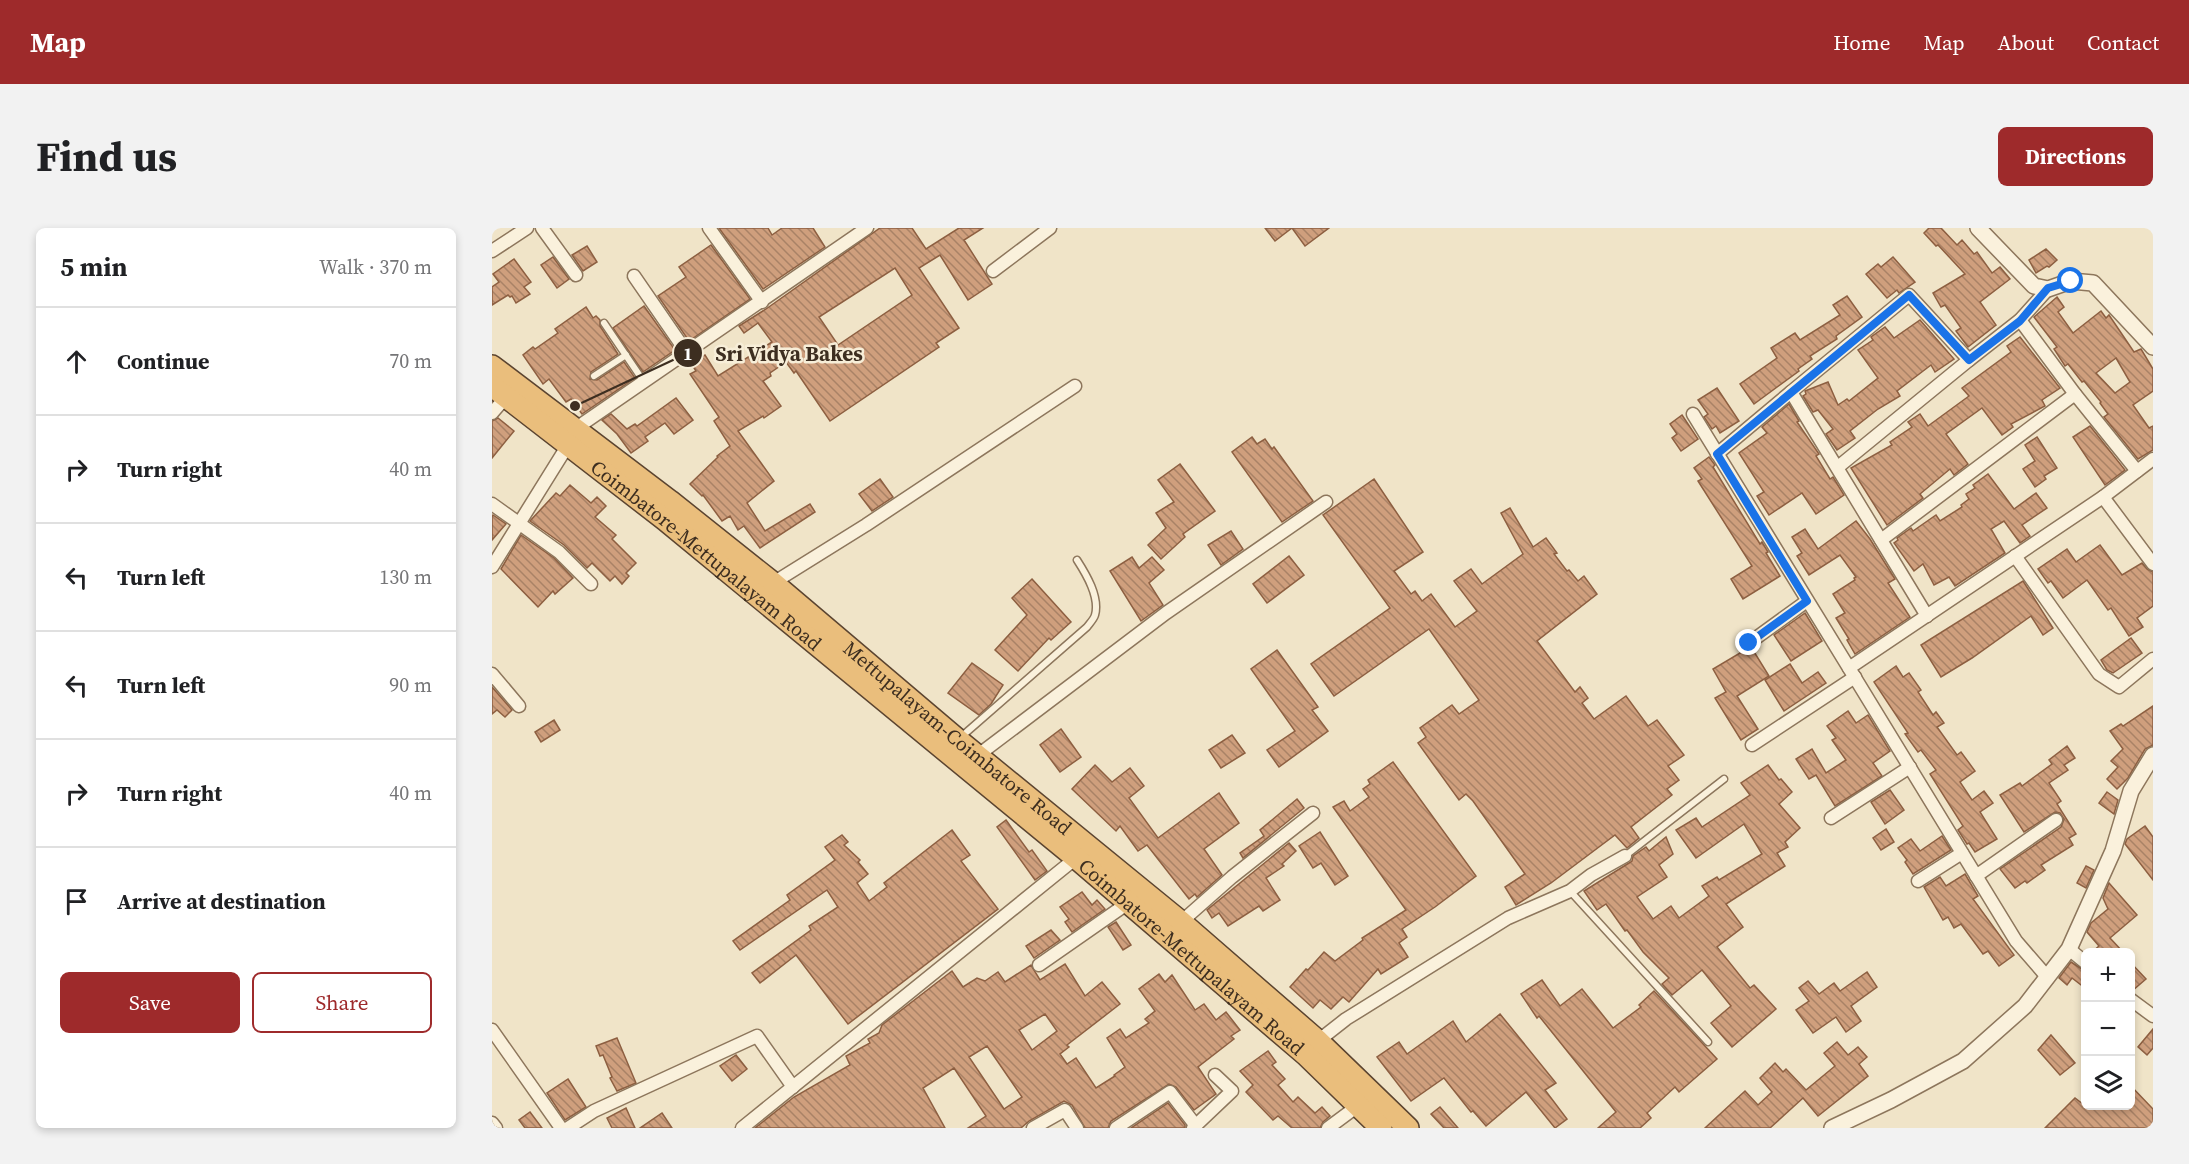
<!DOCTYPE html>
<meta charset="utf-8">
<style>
:root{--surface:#fff;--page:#f2f2f2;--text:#202124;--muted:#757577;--line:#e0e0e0;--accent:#9e2a2b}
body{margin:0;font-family:"Source Serif 4",serif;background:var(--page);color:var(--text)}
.controls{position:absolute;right:18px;bottom:18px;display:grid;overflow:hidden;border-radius:9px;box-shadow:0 3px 9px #0003}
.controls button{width:54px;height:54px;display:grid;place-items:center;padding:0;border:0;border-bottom:2px solid var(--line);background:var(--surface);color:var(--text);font:30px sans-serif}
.stop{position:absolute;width:18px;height:18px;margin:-14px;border:4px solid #1a73e8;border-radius:50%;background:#fff}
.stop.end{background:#1a73e8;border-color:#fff;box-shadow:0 2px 6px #0008}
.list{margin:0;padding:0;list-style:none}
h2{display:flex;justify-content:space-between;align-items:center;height:78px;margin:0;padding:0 24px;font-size:26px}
h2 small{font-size:20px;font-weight:400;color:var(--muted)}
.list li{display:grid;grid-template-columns:39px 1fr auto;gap:18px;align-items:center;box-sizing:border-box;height:108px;padding:0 24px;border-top:2px solid var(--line)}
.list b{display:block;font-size:22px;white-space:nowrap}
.list em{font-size:20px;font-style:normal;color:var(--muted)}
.actions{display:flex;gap:12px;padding:18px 24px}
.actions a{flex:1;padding:14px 0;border:2px solid var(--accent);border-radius:9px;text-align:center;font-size:21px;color:var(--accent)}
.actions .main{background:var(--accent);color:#fff}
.icon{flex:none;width:33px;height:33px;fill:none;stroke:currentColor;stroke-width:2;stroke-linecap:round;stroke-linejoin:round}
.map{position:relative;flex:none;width:1661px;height:900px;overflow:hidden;border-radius:9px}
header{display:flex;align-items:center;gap:36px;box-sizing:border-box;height:84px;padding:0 30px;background:var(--accent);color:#fff}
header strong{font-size:28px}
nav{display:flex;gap:33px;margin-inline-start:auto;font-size:21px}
.intro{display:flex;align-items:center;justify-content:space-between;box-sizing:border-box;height:144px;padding:0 36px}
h1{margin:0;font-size:42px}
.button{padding:15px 27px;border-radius:9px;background:var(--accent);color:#fff;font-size:21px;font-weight:700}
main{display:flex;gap:36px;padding:0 36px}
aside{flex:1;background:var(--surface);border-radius:9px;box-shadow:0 3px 9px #0003}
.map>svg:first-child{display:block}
.building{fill:url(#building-back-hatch);stroke:#8d5f41;stroke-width:1.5;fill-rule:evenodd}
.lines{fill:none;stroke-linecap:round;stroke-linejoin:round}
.service-casing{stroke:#8d765c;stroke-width:9}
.minor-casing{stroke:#8d765c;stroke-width:15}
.tertiary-casing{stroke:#8d765c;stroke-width:18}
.trunk-casing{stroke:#5b4430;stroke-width:24}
.service{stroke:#faf1dc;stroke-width:6}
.minor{stroke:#faf1dc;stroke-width:12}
.tertiary{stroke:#faf1dc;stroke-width:15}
.trunk{stroke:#eabe7c;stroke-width:21}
.route{stroke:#1a73e8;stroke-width:8}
.labels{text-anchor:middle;stroke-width:5;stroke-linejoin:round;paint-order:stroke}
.street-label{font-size:20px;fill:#3d2e20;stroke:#f7eed8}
.leader{fill:none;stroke:#3d2e20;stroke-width:2}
.callout-dot{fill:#3d2e20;stroke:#f7eed8;stroke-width:2}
.mark-label{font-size:18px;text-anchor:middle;font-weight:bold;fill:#fff}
.callout-label{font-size:21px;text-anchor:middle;font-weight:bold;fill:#3d2e20;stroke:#f7eed8;stroke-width:5;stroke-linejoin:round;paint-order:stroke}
</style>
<header>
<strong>Map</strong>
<nav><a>Home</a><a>Map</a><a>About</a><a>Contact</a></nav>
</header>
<div class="intro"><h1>Find us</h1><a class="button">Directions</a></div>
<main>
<aside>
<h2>5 min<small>Walk · 370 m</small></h2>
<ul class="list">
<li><svg class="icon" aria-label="ahead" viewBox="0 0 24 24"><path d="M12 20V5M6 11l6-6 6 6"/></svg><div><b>Continue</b></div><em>70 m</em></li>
<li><svg class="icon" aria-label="right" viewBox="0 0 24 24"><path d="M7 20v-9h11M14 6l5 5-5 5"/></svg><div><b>Turn right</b></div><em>40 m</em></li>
<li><svg class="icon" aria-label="left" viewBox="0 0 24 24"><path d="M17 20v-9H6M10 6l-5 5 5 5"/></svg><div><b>Turn left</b></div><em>130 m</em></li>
<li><svg class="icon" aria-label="left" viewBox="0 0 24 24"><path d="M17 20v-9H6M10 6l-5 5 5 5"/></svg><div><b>Turn left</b></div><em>90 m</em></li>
<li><svg class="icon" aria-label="right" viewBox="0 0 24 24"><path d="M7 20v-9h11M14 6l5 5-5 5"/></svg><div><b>Turn right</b></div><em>40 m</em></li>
<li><svg class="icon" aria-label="arrive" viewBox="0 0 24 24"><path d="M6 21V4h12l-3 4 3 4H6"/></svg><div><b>Arrive at destination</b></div></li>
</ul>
<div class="actions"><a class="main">Save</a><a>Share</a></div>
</aside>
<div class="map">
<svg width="1661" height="900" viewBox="0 0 1661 900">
<defs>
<pattern id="building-back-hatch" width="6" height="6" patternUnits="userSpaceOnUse" patternTransform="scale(1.5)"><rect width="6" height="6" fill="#cf9f7d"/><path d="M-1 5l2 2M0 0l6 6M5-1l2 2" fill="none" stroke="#a98266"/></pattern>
</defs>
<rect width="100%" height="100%" fill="#f0e4c8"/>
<!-- building -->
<g class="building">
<polygon points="227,0 276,0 280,7 290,0 321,0 333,19 271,61"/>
<path d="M388 0H420L434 21 467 0H491L472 12 500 56 476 72 448 27 427 40 467 100 444 115 447 119 338 193 304 143 302 145 294 134 278 145 279 148 271 153 289 178 272 190 271 188 246 203 282 253 255 275 273 303 318 276 323 284 268 320 252 298 246 302 238 288 230 293 211 267 210 268 198 256 226 229 225 228 238 218 222 193 227 189 198 146 204 143 199 135 213 127 226 148 280 114 266 95 252 105 247 98 274 81ZM403 40 420 67 346 117 327 89Z"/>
<polygon points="773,0 837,0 813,18 800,0 783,13"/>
<polygon points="1437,0 1449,0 1465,17 1470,12 1482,26 1485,24 1500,45 1508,39 1518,51 1488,74 1504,97 1476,119 1464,103 1469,100 1453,77 1449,79 1441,65 1473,46 1446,17 1444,18 1432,5"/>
<polygon points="219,17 258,71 197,113 166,68 194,49 187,39"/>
<polygon points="95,18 105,34 91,43 80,27"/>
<polygon points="1554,21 1565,32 1557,39 1555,38 1544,45 1537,32"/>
<polygon points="61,29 77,51 65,60 49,37"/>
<polygon points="1401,29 1423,54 1407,65 1405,62 1395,70 1374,46 1386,36 1389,39"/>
<polygon points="22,31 39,54 32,59 38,66 24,75 20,68 18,69 16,67 0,77 0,59 7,54 1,46"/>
<polygon points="1355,68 1370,89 1344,108 1345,111 1318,128 1320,131 1306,141 1307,143 1262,176 1248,156 1285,130 1279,120 1303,105 1308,112 1348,87 1341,77"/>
<path d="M1565 69 1572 79 1566 84 1581 105 1609 83 1614 90 1617 87 1642 124 1649 121 1661 141V163L1641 177 1657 200 1661 198V222L1646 231 1612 189 1616 186 1608 175 1609 174 1592 153 1590 154 1576 136 1573 138 1562 121 1565 119 1542 89ZM1624 130 1638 154 1623 165 1604 145Z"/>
<polygon points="152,78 183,122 151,144 121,100"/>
<polygon points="94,79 101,90 104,88 108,92 108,98 126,126 99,144 98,151 105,152 132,134 143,150 90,186 79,171 74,174 57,151 51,156 31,127 41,119 43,121 66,105 63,101"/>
<polygon points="1428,92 1462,131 1443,144 1439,137 1405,163 1408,168 1386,181 1358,203 1363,210 1345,222 1334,206 1341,201 1326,182 1321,184 1311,168 1314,166 1313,163 1336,154 1346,177 1355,171 1357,173 1386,150 1366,122 1381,112 1379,109 1393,99 1402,110"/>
<polygon points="1528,109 1568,160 1550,172 1553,178 1519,196 1521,199 1510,207 1490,180 1454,206 1476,236 1462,247 1458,241 1428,266 1431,270 1395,297 1359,240 1400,217 1398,214 1420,199 1416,194 1428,186 1436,198 1477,168 1470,160 1519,124 1515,118"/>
<polygon points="1225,160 1247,193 1228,205 1224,198 1220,201 1212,189 1216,186 1206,172"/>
<polygon points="184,170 201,192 182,206 173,195 153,209 156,213 139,225 125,206 110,192 119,186 135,201 143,196 145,198"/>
<polygon points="1297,176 1307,193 1305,194 1327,226 1324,228 1338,251 1341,249 1352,267 1324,286 1310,265 1277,287 1265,268 1272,264 1247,225 1275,205 1270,199"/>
<polygon points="1190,187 1206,211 1189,223 1180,210 1185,206 1178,196"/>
<polygon points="6,190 22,203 0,230 0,193"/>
<polygon points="1598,198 1633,242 1613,257 1581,209"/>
<polygon points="760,209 765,216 773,211 780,221 782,219 821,273 790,294 740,224"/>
<polygon points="1545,209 1565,240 1552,248 1554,251 1543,259 1531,241 1543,233 1533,217"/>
<polygon points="1217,229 1223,237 1221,239 1268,316 1270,314 1276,324 1274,325 1288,348 1251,371 1239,351 1260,338 1206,253 1210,251 1202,240"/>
<polygon points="688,236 723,283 691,306 693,309 669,331 656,317 674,300 664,285 682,274 666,252"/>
<polygon points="1496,246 1522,281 1544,265 1555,280 1530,297 1538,308 1528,315 1512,293 1499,301 1513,325 1463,358 1457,349 1442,357 1431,336 1422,343 1402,315 1406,312 1405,310 1419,300 1421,303 1444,287 1448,293 1470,279 1469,277 1477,271 1474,266 1483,260 1481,257"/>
<polygon points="388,251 401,269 380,283 367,266"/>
<polygon points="882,251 931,324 902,343 919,366 923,363 930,373 939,366 963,399 985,383 962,353 979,341 990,356 1031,326 1009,285 1018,280 1041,319 1054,310 1065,325 1062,326 1075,343 1077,342 1086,353 1092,348 1105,366 1045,413 1083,464 1088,459 1096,470 1090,475 1102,491 1134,468 1156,498 1165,492 1192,527 1176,538 1187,552 1175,561 1180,567 1139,599 1147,610 1135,620 1123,607 1059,655 1024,677 1013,659 1033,646 981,573 974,566 967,572 926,515 934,509 928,500 960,477 967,486 987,472 937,401 842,468 819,436 898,380 831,287"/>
<polygon points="78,257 99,275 105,269 114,278 103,289 124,307 120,311 144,335 134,345 137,348 130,356 123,348 118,353 100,335 95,340 72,317 38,293 64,265 68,268"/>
<polygon points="1,287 14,296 0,312 0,289"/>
<polygon points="1364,293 1378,311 1403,351 1396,355 1418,389 1363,426 1355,412 1357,411 1344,390 1353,385 1341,366 1363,352 1362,350 1364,349 1348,327 1317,347 1305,328 1310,325 1300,309 1313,301 1326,321"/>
<polygon points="739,303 751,321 729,337 716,317"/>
<polygon points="29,307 62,330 81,350 63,366 61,363 46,379 9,341"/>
<polygon points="1608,317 1630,347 1650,335 1655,341 1661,344 1661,378 1645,390 1651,399 1637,408 1619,380 1616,382 1595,352 1571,370 1559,353 1556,355 1546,341 1575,321 1584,334"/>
<polygon points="797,328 812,347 775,375 761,356"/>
<polygon points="640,329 647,340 660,329 672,342 657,355 671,377 649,393 618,343"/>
<polygon points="540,351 579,394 559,412 557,410 526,443 503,422 535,387 520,370"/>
<polygon points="1531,353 1561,400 1551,407 1539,388 1480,430 1449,449 1429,417"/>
<polygon points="1313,385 1330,413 1299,433 1282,407"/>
<polygon points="1639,410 1650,425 1621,445 1615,442 1609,432"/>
<polygon points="785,422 826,479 820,482 836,503 787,539 775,522 803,503 759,441"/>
<polygon points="1253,422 1261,422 1277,448 1245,468 1266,501 1249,512 1223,470 1234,464 1221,441"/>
<polygon points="480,435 511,457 499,476 487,487 456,465"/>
<polygon points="1298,436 1310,455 1326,444 1334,455 1292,483 1273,452"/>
<polygon points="1404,438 1411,449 1417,445 1429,462 1426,464 1441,487 1444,484 1452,495 1445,499 1465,527 1469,524 1483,543 1468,554 1480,572 1492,563 1501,575 1488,584 1505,611 1483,624 1477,615 1475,616 1466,602 1471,598 1438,546 1444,542 1429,522 1426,524 1413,506 1416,505 1382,454"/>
<polygon points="0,459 20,482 13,489 5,482 0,486"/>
<polygon points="1661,478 1661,517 1653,521 1636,550 1625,561 1615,551 1626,539 1619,533 1631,521 1618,503 1629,496 1631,498"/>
<polygon points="1356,483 1364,495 1376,487 1398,523 1381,535 1390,548 1343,578 1324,547 1317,551 1304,531 1320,521 1334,545 1354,532 1340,512 1344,510 1335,498"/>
<polygon points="62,492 68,502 49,514 43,504"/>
<polygon points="569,501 589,529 568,544 548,517"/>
<polygon points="740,507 753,525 729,540 717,522"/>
<polygon points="1575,518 1583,530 1572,537 1576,542 1557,555 1569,573 1565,576 1584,606 1577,610 1581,617 1549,637 1553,642 1535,655 1533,653 1523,660 1508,641 1569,599 1572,591 1568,585 1563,584 1532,604 1508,567 1528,555 1530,558 1560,536 1557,532"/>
<polygon points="901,534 984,648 943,679 910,701 915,709 907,715 916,729 889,746 886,741 857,774 851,769 839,781 828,772 821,780 798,759 814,741 816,742 832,724 843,733 871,712 870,710 914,682 841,579 852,573 858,583 877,569 871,561 878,556 876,552"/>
<polygon points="603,537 620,554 638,540 652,558 637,570 666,610 727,565 747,595 712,621 730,647 705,669 703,666 697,671 655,617 646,623 628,598 624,603 580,561"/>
<polygon points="1276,537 1287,552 1289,551 1300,564 1287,576 1308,600 1293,614 1296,619 1285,625 1293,638 1234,676 1251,699 1225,719 1258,760 1262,757 1284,781 1240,819 1219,795 1239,778 1210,742 1180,767 1170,756 1177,750 1151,724 1135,702 1133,703 1114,676 1105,682 1092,663 1137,635 1140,633 1141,628 1154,619 1157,623 1174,609 1181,626 1167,637 1175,649 1145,669 1161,691 1179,678 1187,690 1217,668 1210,658 1225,649 1227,652 1270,626 1252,596 1204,630 1184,602 1204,590 1210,599 1258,567 1249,555"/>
<polygon points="1398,562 1412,582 1393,596 1379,574"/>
<polygon points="1615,564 1626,572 1622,586 1607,575"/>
<polygon points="805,571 812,580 751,630 748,625 772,608 768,602"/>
<polygon points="514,592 537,624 540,622 555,643 543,652 505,599"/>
<polygon points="1653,598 1661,609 1661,652 1633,616 1635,611"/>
<polygon points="1394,601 1402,614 1389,622 1381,610"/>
<polygon points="460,602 478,627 469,633 506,681 356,796 304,727 268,755 260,745 319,702 317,698 346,679 335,662 248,722 241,713 298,672 295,667 343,632 333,619 350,607 356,614 352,617 368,632 366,634 376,646 365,655 377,673 395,659 392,655"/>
<polygon points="828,604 856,648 843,657 829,635 821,640 807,618"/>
<polygon points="1450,608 1459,622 1421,646 1413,634 1415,632 1406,620 1419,611 1428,623"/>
<polygon points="797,615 804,623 790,636 792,638 774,650 788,672 771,683 767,678 736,698 727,685 720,690 715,682"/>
<polygon points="1594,638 1602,642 1594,660 1585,655"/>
<polygon points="1473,646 1486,668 1481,671 1522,727 1507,738 1496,723 1491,726 1469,696 1462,700 1456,689 1451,692 1432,659 1448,649 1454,658"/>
<polygon points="1617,655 1645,687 1618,710 1631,724 1600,724 1607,718 1595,704 1599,695 1616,681 1611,670"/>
<polygon points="590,664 600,677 605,672 613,681 580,704 573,694 577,691 568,679"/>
<polygon points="624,694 639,717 631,722 616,699"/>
<polygon points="559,702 568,712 542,730 534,718"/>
<polygon points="1579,734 1593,743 1593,760 1580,750 1575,757 1567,750"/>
<polygon points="1638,734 1654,751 1640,763 1638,763"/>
<path d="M573 736 593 768 610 754 628 776 575 817 577 819 568 826 575 836 584 830 604 860 623 848 622 847 633 839 615 810 628 801 634 810 657 795 653 791 663 783 647 761 667 746 673 754 680 747 703 782 712 776 724 792 734 784 748 802 739 808 742 811 706 839 724 866 702 882 684 859 677 856 619 893 616 900H593L580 877 572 873 537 893 529 900H476L494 888 462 840 431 860 453 900H263L302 869 358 837 354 828 378 815 376 811 387 805 390 797 460 743 471 759 485 750 493 753 506 744 513 754 539 737 548 752ZM553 786 565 803 540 822 527 802ZM495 818 530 869 512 881 477 829Z"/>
<polygon points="1375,744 1385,759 1359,778 1369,793 1354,804 1344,789 1321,805 1304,782 1317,773 1307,760 1316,753 1327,766 1342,755 1348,763"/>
<polygon points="1050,752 1068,778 1090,761 1121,800 1149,779 1147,777 1162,763 1225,831 1187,864 1183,859 1155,885 1159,890 1148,900 1106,900 1124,884 1047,788 1045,790 1029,766"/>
<polygon points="1008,786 1064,855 1053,862 1075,891 1063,900 1034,864 994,898 981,883 979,884 952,850 919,873 885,829 907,814 915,826 961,793 974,814"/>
<polygon points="1661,801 1661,820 1655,827 1646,819"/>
<polygon points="1559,807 1583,835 1568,847 1546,822"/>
<polygon points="125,810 144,855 125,863 118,850 120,849 111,827 108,828 104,818"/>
<polygon points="1345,814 1356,827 1366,819 1375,829 1367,836 1376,848 1326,888 1311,870 1278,900 1213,900 1253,863 1266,877 1280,864 1268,850 1283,835 1291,844 1294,841 1314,862 1343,838 1332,825"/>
<polygon points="776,823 784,834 780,837 793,851 786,857 801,874 806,869 823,885 830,879 838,888 831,894 828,900 800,900 786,888 781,892 754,864 761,857 748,843"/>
<polygon points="244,827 255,841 240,853 228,838"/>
<polygon points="76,851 94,879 73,892 55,865"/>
<polygon points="1638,857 1661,881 1661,900 1553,900 1583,870 1596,880 1598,878 1638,878"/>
<polygon points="676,875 693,897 693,900 639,900"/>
<polygon points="948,879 966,900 952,900 939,886"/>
<polygon points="134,880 143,900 120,900 115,890"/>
<polygon points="38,884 50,900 33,900 27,892"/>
<polygon points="170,885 180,900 148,900"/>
</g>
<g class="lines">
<defs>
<g id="service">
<polyline points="112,95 152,154"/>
<polyline points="102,148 134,127"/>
<path d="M469 509 595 399C597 396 602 391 603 387 608 369 594 346 585 332"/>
<polyline points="1133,628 1232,551"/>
<polyline points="1078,663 1216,814"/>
</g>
<g id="minor">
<polyline points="50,0 84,47"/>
<polyline points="217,0 270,74"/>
<polyline points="0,23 35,0"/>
<polyline points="501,43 558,0"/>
<polyline points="142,48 195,125"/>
<polyline points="1528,92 1583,166 1645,243"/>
<polyline points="0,185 14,169"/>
<polyline points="1201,186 1357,440"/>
<polyline points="83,201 375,0"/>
<polyline points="1225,226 1299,164"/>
<polyline points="1346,239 1477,132"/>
<polyline points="1611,269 1661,336"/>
<polyline points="0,276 67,324 99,356"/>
<polyline points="1389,312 1583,166"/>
<polyline points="1523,328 1607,446 1627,459 1661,431"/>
<polyline points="0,339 76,217"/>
<polyline points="281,355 374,297 583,158"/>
<polyline points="1435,388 1299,164 1417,67 1477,132 1528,92 1556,61"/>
<polyline points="1257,415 1315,373"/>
<polyline points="0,446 27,478"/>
<polyline points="1260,517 1363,449"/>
<polyline points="481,531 674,385 834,274"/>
<polyline points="1339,590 1418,539"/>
<polyline points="1484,648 1564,592"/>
<polyline points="1426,653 1470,625"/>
<polyline points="689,694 740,649 821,585"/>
<polyline points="1577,721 1594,735"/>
<polyline points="547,737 636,675"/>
<polyline points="1556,750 1524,713 1357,440 1611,269 1661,231"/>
<polyline points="1638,771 1661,788"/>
<polyline points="0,802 69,900"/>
<polyline points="826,813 854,791 1016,690 1078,663 1099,647 1133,628"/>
<polyline points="0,895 4,900"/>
<polyline points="76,900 102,883 265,808 301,859"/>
<polyline points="250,900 584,630"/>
<polyline points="541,900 573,882 585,900"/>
<polyline points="624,900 678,864 704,898"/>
<polyline points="701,900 740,863 723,847"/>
<polyline points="836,900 867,877"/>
</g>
<g id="tertiary">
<polyline points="1486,0 1542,58 1556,61 1579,53 1601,55 1661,119"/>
<polyline points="1340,900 1399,872 1471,833 1533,778 1577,721 1621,623 1639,563 1661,527"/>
</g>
<g id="trunk">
<path id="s1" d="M0 138 178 273 281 355 466 512 689 694 826 813 916 900"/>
<path id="s2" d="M0 158 172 291 584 630 814 827 889 900"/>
</g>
</defs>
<!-- service casing -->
<use href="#service" class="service-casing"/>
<!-- minor casing -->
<use href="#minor" class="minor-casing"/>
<!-- tertiary casing -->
<use href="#tertiary" class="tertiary-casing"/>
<!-- trunk casing -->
<use href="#trunk" class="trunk-casing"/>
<!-- service -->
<use href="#service" class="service"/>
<!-- minor -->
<use href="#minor" class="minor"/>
<!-- tertiary -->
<use href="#tertiary" class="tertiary"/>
<!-- trunk -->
<use href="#trunk" class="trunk"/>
</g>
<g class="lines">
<!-- route -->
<polyline class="route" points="1257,415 1315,373 1225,226 1417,67 1477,132 1528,93 1556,60 1579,53"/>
</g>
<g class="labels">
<!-- street labels -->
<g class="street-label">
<text dy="7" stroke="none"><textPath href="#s2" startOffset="273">Coimbatore-Mettupalayam Road</textPath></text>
<text dy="7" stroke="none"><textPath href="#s1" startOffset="596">Mettupalayam-Coimbatore Road</textPath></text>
<text dy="7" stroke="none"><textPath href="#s2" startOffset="903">Coimbatore-Mettupalayam Road</textPath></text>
</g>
</g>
<!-- callouts -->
<path class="leader" d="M83 178L196 125"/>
<g class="callout-dot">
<circle cx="83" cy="178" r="6"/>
<circle cx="196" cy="125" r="15"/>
</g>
<g class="mark-label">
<text x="196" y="132">1</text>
</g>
<g class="callout-label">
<text x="297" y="133">Sri Vidya Bakes</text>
</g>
</svg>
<div class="controls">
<button>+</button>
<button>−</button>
<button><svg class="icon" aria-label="layers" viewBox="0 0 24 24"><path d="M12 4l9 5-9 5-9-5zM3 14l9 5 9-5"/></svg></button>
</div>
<div class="stop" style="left:1579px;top:53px"></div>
<div class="stop end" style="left:1257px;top:415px"></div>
</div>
</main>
